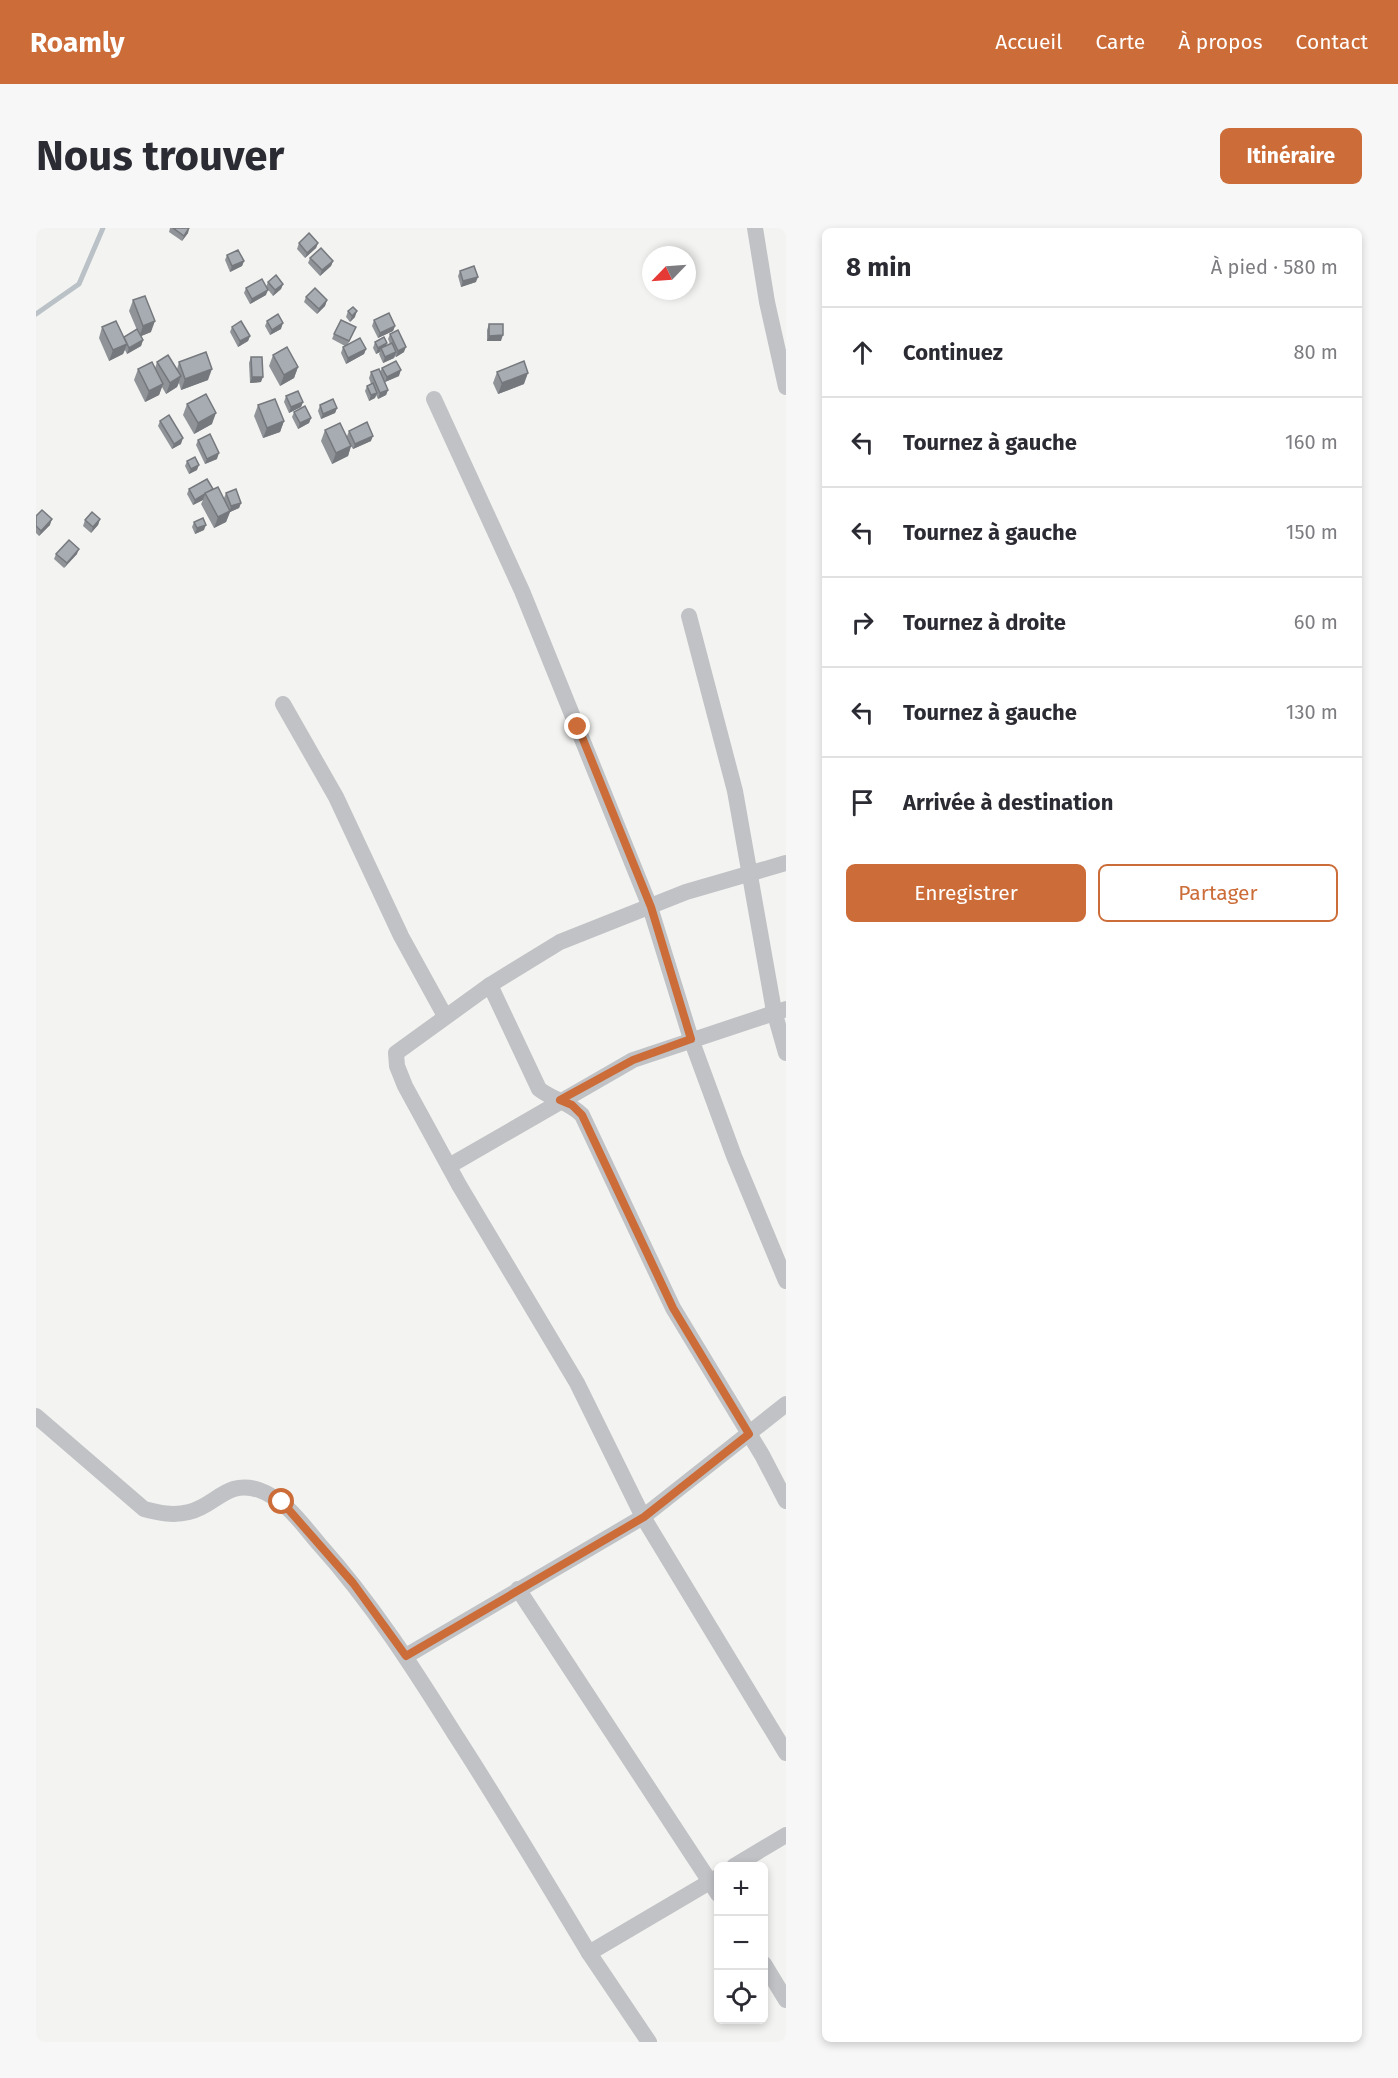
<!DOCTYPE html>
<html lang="fr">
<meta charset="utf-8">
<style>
:root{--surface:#fff;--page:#f7f7f7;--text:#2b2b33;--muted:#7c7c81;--line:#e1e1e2;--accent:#cc6c38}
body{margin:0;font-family:"Fira Sans",sans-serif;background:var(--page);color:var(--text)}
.controls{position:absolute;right:18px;bottom:18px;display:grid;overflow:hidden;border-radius:9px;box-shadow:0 3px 9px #0003}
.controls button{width:54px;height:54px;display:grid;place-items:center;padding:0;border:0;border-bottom:2px solid var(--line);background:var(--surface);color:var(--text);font:30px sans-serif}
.compass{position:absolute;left:606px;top:18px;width:54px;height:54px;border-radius:50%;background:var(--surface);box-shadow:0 3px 9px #0003;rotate:245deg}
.stop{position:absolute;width:18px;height:18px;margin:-14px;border:4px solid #cc6c38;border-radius:50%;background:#fff}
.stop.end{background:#cc6c38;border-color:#fff;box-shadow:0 2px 6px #0008}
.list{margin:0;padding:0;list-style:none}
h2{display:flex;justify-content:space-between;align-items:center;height:78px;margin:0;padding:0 24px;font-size:26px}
h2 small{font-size:20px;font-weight:400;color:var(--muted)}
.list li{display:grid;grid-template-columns:39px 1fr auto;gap:18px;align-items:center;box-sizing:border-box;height:90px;padding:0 24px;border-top:2px solid var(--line)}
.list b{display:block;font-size:22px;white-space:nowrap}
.list em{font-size:20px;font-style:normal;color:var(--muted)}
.actions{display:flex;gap:12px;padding:18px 24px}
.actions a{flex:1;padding:14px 0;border:2px solid var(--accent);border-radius:9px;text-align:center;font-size:21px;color:var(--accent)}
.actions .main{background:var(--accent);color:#fff}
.icon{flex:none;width:33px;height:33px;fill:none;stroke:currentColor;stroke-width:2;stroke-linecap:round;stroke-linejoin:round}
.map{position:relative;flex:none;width:750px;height:1814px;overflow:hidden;border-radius:9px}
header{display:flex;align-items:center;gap:36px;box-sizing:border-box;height:84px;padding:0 30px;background:var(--accent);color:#fff}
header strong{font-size:28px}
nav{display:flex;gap:33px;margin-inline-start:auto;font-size:21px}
.intro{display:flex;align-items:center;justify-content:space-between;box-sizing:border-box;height:144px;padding:0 36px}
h1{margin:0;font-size:42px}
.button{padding:15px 27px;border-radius:9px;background:var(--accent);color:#fff;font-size:21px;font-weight:700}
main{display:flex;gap:36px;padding:0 36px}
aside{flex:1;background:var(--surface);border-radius:9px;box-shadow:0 3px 9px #0003}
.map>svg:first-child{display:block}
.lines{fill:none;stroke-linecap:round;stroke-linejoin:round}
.stream{stroke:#bac1c7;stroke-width:5}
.minor{stroke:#c0c2c5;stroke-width:16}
.wall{fill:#909499}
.shaded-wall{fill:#75787d}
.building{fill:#a7acb2;stroke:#75787d;stroke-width:1.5}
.route{stroke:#cc6c38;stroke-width:8}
</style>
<header>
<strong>Roamly</strong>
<nav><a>Accueil</a><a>Carte</a><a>À propos</a><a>Contact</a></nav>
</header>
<div class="intro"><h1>Nous trouver</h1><a class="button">Itinéraire</a></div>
<main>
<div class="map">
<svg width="750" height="1814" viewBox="0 0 750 1814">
<rect width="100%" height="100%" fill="#f3f4f1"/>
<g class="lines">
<!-- stream -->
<polyline class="stream" points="0,86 43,56 67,0"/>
<!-- minor -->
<g class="minor">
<polyline points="719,0 731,74 750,159"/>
<polyline points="398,171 486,363 614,679 655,811 698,928 750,1053"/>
<polyline points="653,388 699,563 738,783 750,825"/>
<polyline points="247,476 300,569 365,708 409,788"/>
<polyline points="750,635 650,664 524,714 454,757 360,825 361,838 369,858 423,957 541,1155 607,1289 750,1525"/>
<path d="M454 757 503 861C517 872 533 874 546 887L637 1080 726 1227 750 1273"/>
<polyline points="413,938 597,832 750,781"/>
<path d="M0 1188 108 1281C123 1285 137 1288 153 1284 180 1278 190 1251 223 1262 249 1271 266 1296 283 1316 336 1375 378 1441 420 1508 466 1579 509 1652 553 1725"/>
<polyline points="482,1361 682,1666"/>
<polyline points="370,1428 607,1289 750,1176"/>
<polyline points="698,1638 750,1607"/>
<polyline points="728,1736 750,1772"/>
<polyline points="613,1814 553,1725 682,1649"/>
</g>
</g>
<!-- wall -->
<g class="wall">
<polygon points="134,0 153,0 152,5 146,13 133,4"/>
<polygon points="263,15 282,15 280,20 269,30 261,21"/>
<polygon points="191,27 208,33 206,38 194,44 189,32"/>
<polygon points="274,30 297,33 295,38 284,48 272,35"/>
<polygon points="424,43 440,54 425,59 422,48"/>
<polygon points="232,54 247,56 245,61 237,68 230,59 230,67 214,76 208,65 210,60 230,59"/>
<polygon points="270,69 291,72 289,78 281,86 268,74"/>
<polygon points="97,72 115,104 105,108 107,112 105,118 91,126 89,122 87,126 73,133 63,110 66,99 88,109 101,102 93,83"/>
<polygon points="312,83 319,89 314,94 310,89"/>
<polygon points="338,92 359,98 357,103 342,110 336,98"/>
<polygon points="231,93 245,101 234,107 229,98"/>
<polygon points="453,96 465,113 451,113 451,102"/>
<polygon points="196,99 214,108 212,113 202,119 194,104"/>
<polygon points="320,99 312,116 330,121 328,126 310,136 305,125 307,119 309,118 296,111 298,106"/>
<polygon points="354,106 368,124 360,129 359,128 358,130 347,135 343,126 344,124 340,126 337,120 339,114 351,117 354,116 352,111"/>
<polygon points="237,127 262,139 258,150 244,158 233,138"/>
<polygon points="215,129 225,154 214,155 213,135"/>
<polygon points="121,134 141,141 143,134 172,152 145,162 143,155 141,159 130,166 126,159 123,167 109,174 98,152 102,141 119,140"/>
<polygon points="346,140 363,148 349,154 352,162 350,167 342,171 340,167 339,170 333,173 329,163 331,158 335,156 333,150 335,144 344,144"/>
<polygon points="461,144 488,156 462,166 457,155"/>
<polygon points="250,168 267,174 265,179 253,185 248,174"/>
<polygon points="151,176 176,196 158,206 147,187"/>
<polygon points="222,177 248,193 244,204 227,210 218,188"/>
<polygon points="284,177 301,180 299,185 285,191 282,183"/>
<polygon points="258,184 275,190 273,195 262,201 256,189"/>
<polygon points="124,193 145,216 136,221 122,198"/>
<polygon points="289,202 311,208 313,203 335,213 317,221 315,218 312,228 296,236 285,213"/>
<polygon points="162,212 181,231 169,236 160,217"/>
<polygon points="151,233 161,242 153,246 149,238"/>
<polygon points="153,261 177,261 188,270 190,265 205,275 203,280 194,284 190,294 178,300 165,276 167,272 157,277 151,266"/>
<polygon points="0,288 14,297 3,308 0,305"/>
<polygon points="64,291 62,297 55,305 47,298 49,292"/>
<polygon points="158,294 168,302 159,306 156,299"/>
<polygon points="20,326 41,326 28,340 18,331"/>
</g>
<!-- shaded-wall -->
<g class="shaded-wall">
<polygon points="153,0 152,5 146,13 148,8"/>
<polygon points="282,15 280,20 269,30 271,25"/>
<polygon points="208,33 206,38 194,44 196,38"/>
<polygon points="297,33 295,38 284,48 286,42"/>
<polygon points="442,49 440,54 425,59 427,53"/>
<polygon points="247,56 245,61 237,68 239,62"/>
<polygon points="232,62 230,67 214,76 216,71"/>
<polygon points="291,72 289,78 281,86 283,81"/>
<polygon points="321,83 319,89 314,94 316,88"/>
<polygon points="119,93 115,104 103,109 107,98"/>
<polygon points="247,95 245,101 234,107 236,102"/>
<polygon points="359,98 357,103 342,110 344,105"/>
<polygon points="467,107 465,113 451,113 453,108"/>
<polygon points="214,108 212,113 202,119 204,113"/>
<polygon points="107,112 105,118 91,126 93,120"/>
<polygon points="351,115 349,121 345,120 344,124 340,126 342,120"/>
<polygon points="91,116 87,126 73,133 77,122"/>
<polygon points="370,119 368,124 360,129 362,123"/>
<polygon points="330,121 328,126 310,136 312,130"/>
<polygon points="360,124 358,130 347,135 349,129"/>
<polygon points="262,139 258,150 244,158 248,147"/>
<polygon points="176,141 172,152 145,162 149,151"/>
<polygon points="365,142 363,148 349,154 351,149"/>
<polygon points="492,145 488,156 462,166 466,155"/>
<polygon points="145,148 141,159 130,166 134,155"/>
<polygon points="216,149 227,149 225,154 214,155"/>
<polygon points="127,156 123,167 109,174 113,163"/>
<polygon points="352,162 350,167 342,171 344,165"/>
<polygon points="341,165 339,170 333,173 335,167"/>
<polygon points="267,174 265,179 253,185 255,179"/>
<polygon points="301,180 299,185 285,191 287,186"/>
<polygon points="180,185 176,196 158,206 162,195"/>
<polygon points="275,190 273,195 262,201 264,195"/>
<polygon points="248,193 244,204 227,210 231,200"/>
<polygon points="337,208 335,213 317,221 319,216"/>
<polygon points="147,210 145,216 136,221 138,216"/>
<polygon points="315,218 312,228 296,236 300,225"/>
<polygon points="183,225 181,231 169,236 171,231"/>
<polygon points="163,237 161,242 153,246 155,241"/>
<polygon points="169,266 167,272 157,277 159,272"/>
<polygon points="205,275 203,280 194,284 190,294 178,300 182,289 194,283 195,278"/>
<polygon points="16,291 14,297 3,308 5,303"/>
<polygon points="64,291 62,297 55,305 57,299"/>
<polygon points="170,297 168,302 159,306 161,300"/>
<polygon points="43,321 41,326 28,340 31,335"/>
</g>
<!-- building -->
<g class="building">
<polygon points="137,0 153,0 148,8"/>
<polygon points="273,5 282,15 271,25 263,15"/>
<polygon points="285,20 297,33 286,42 274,30"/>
<polygon points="202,22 208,33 196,38 191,27"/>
<polygon points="438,38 442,49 427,53 424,43"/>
<polygon points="240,47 247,56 239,62 232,54"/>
<polygon points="226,51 232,62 216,71 210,60"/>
<polygon points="279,60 291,72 283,81 270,69"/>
<polygon points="109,68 119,93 107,98 97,72"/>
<polygon points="317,79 321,83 316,88 312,83"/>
<polygon points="353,85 359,98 344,105 338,92"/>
<polygon points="242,86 247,95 236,102 231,93"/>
<polygon points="305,92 320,99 313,113 298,106"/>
<polygon points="80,93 91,116 77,122 66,99"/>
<polygon points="205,93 214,108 204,113 196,99"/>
<polygon points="453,96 467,96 467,107 453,108"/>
<polygon points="101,101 107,112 93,120 88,109"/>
<polygon points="362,102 370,119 362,123 354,106"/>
<polygon points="348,109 351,115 342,120 339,114"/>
<polygon points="324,110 330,121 312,130 307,119"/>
<polygon points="356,115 360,124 349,129 345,120"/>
<polygon points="251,119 262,139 248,147 237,127"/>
<polygon points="170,124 176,141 149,151 143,134"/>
<polygon points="132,127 145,148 134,155 121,134"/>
<polygon points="215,129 226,129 227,149 216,149"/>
<polygon points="360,133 365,142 351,149 346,140"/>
<polygon points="488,133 492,145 466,155 461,144"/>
<polygon points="116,134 127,156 113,163 102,141"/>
<polygon points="343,141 352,162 344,165 335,144"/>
<polygon points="337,155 341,165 335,167 331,158"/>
<polygon points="262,163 267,174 255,179 250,168"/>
<polygon points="170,166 180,185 162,195 151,176"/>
<polygon points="239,171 248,193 231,200 222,177"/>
<polygon points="297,171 301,180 287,186 284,177"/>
<polygon points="269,178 275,190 264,195 258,184"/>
<polygon points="133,187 147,210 138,216 124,193"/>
<polygon points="331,194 337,208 319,216 313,203"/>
<polygon points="304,195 315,218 300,225 289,202"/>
<polygon points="174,206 183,225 171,231 162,212"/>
<polygon points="159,229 163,237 155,241 151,233"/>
<polygon points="171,251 177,261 159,272 153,261"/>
<polygon points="182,259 194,283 182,289 169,265"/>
<polygon points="200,261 205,275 195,278 190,265"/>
<polygon points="6,282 16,291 5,303 0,298 0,288"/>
<polygon points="56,284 64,291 57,299 49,292"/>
<polygon points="167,290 170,297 161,300 158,294"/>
<polygon points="33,312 43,321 31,335 20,326"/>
</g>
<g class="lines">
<!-- route -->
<polyline class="route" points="246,1274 317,1355 370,1428 608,1289 713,1206 637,1080 546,887 536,877 524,872 597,832 655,811 615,679 542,499"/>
</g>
</svg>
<div class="controls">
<button>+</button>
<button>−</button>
<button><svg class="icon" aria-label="locate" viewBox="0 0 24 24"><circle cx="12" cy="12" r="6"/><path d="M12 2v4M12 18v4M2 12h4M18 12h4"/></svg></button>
</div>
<svg class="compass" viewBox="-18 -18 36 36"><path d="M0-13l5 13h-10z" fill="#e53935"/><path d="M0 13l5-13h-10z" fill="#7c7c81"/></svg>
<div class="stop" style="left:246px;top:1274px"></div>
<div class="stop end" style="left:542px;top:499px"></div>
</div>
<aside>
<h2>8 min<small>À pied · 580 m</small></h2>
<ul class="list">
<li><svg class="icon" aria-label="ahead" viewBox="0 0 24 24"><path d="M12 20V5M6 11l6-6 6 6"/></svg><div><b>Continuez</b></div><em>80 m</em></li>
<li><svg class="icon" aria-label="left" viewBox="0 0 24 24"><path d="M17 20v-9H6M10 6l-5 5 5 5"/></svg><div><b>Tournez à gauche</b></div><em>160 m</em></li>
<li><svg class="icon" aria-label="left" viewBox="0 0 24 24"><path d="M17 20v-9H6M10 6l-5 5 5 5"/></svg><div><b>Tournez à gauche</b></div><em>150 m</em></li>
<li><svg class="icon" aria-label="right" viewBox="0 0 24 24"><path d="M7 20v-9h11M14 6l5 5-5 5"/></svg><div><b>Tournez à droite</b></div><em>60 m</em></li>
<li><svg class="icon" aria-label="left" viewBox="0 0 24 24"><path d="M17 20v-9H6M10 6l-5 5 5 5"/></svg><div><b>Tournez à gauche</b></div><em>130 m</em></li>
<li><svg class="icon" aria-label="arrive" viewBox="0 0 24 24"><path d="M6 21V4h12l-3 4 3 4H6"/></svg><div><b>Arrivée à destination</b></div></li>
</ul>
<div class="actions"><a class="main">Enregistrer</a><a>Partager</a></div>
</aside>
</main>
